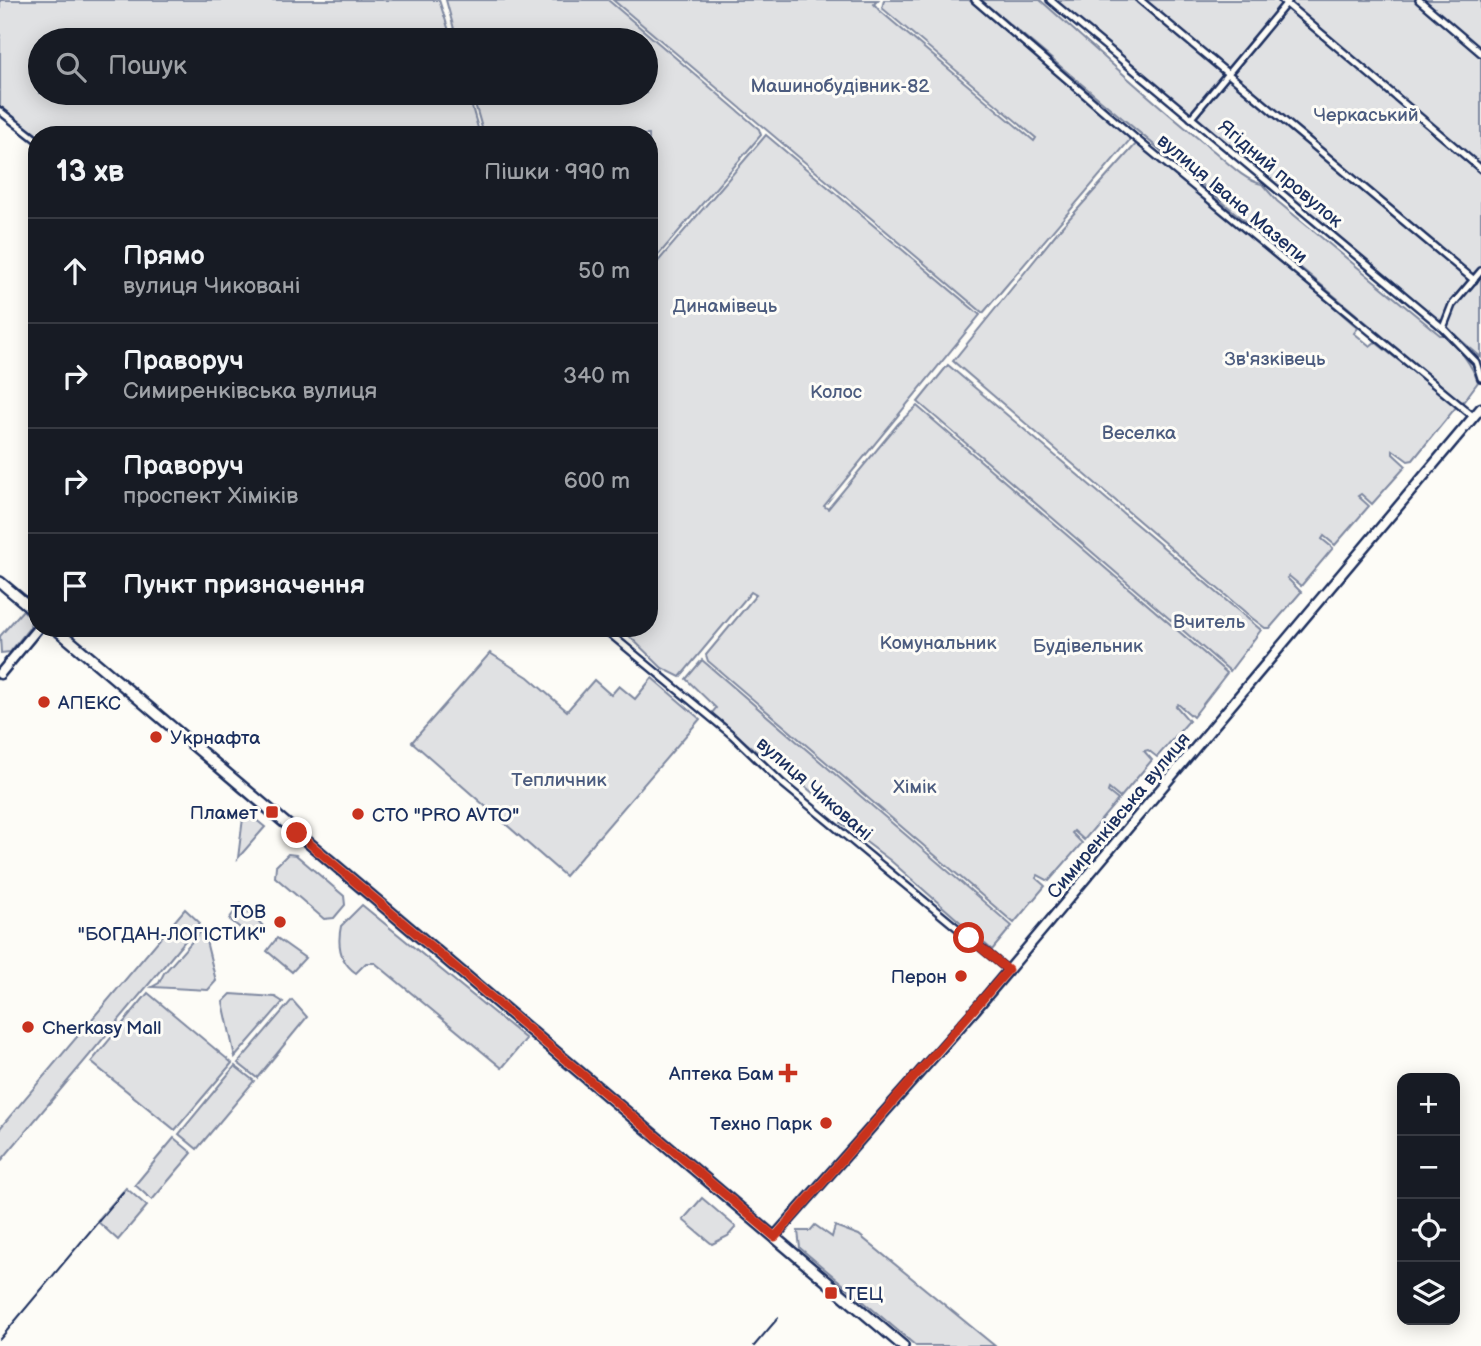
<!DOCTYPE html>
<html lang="uk">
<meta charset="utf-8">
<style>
:root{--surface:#171b24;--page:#20242c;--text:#f1f3f6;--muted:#9ea1a6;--line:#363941}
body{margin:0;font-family:"Balsamiq Sans",sans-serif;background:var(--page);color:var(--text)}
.controls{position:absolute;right:21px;bottom:21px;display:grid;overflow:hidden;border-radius:14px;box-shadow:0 4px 18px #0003}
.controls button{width:63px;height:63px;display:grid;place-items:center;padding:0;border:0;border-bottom:2px solid var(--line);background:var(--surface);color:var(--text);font:35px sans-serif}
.stop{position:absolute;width:21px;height:21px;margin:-16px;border:5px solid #c8321e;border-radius:50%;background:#fff}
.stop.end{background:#c8321e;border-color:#fff;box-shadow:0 2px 7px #0008}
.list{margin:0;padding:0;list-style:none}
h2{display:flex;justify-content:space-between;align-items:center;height:91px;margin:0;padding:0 28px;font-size:30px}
h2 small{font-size:23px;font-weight:400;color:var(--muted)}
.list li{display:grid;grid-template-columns:46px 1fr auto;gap:21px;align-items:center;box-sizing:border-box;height:105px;padding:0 28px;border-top:2px solid var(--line)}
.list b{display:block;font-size:26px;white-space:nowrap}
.list p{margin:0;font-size:23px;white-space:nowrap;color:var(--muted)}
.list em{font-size:23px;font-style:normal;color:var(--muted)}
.icon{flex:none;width:38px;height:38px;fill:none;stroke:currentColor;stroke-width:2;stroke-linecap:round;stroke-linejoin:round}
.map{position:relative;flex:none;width:1481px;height:1346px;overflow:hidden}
.search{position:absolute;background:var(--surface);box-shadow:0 4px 18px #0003;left:28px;top:28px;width:630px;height:77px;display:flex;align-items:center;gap:18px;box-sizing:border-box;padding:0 24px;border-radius:38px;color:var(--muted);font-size:26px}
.panel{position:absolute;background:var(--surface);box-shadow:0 4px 18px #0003;left:28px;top:126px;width:630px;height:511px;border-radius:28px}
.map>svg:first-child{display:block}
.green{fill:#e0e1e3;stroke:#7e88a0;stroke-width:2}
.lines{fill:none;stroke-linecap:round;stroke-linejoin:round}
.minor-casing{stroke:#1b2f5e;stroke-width:10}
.secondary-casing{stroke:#1b2f5e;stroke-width:13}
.primary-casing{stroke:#1b2f5e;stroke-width:14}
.minor{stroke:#fdfcf7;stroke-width:5}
.secondary{stroke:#fdfcf7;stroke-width:8}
.primary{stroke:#fdfcf7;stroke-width:9}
.rail{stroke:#1b2f5e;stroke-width:2}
.route{stroke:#c8321e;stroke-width:9}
.poi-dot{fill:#c8321e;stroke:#fdfcf7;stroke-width:2.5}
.labels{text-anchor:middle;stroke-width:6;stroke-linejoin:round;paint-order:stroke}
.park-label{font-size:19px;fill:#4c5c7f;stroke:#fdfcf7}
.street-label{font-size:19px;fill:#1b2f5e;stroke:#fdfcf7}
.poi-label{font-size:19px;fill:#1b2f5e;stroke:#fdfcf7;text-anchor:start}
</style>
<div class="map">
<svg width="1481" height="1346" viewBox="0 0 1481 1346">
<rect width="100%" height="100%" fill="#fdfcf7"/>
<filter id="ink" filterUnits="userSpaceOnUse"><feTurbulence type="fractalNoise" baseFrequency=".0143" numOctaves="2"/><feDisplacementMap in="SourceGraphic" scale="14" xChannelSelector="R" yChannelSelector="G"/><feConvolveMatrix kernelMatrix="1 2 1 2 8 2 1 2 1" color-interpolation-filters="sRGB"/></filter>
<g filter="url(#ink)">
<!-- green -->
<g class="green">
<polygon points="0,0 439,0 452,40 40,40 40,93 468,93 480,135 37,135 0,107"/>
<polygon points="446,0 608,0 759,129 761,135 649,266 649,135 484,135 472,93 646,93 646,40 457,40"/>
<polygon points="613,0 878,0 874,4 879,10 1034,141 1036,138 882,8 884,0 969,0 1129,136 1129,141 983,313"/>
<path d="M981 0H1040C1098 51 1154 104 1215 152 1229 164 1246 181 1262 184L1277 201 1440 335H1444C1458 347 1471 363 1478 382L1464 401 1461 402Z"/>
<polygon points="1055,0 1481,0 1481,357"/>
<polygon points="766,135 980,315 824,506 828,509 898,424 917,406 1227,673 1193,717 1178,704 1176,706 1189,721 1157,757 1148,750 1144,751 1152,760 1120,798 1109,789 1108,792 1118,800 1084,840 1074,831 1072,833 1082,843 1049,881 1038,875 1036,878 1045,886 1014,923 708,661 706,655 756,595 751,592 680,677 662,668 621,628 649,628 649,272"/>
<polygon points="1137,143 1327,301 1358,328 1354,333 1370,346 1375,342 1457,406 1413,460 1408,461 1393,450 1393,454 1406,466 1372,504 1361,494 1358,496 1369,506 1335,545 1324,536 1322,539 1333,548 1301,586 1289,576 1287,578 1301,592 1270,628 1265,628 1252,618 953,361 1059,230"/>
<polygon points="948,365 1261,630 1230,671 918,402"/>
<polygon points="23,610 31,618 30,627 10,652 1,653 0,636"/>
<polygon points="490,653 528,677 567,711 594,680 611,695 619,686 635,699 652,678 700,719 565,876 412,742"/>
<polygon points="702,660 1012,926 992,950 891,861 841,823 843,820 838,815 763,750 759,754 712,713 716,708 686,679"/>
<polygon points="244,810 265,827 238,858"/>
<polygon points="288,854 296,855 344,896 345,905 334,918 324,919 275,877 276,866"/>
<polygon points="241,903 264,927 254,939 229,919"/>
<path d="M362 905 526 1039 502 1068 375 963H366L356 973C340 962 337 945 341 926Z"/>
<polygon points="185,909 200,923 0,1162 0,1128"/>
<polygon points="203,929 216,981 208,990 152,987 159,983 164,973"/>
<polygon points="277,938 305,958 292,972 267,951"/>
<polygon points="148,993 232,1063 175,1130 91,1062"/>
<polygon points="231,994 275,997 283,1002 235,1057 223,1002"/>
<polygon points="292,1000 307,1017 257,1078 238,1063"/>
<polygon points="235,1066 254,1081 197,1149 179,1134"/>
<polygon points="174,1138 192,1153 152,1200 135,1185"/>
<polygon points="126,1188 147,1206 118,1240 97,1221"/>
<polygon points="702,1198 736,1227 728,1236 712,1244 683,1220"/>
<polygon points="815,1225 832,1237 835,1226 859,1235 995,1346 916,1346 800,1248 798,1231 810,1231"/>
</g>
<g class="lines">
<defs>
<g id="minor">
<polyline points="975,0 1135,138 1474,417"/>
<polyline points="1050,0 1443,328 1476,362 1481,378"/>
<polyline points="1140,0 1474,280"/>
<polyline points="1282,0 1481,169"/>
<polyline points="1419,0 1481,53"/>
<polyline points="0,111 37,140"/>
<polyline points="1191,118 1289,0"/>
<polyline points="1443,328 1452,305 1481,271"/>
<polyline points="603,628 732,735 782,783 1008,970"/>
</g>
<g id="secondary">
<polyline points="0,674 38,628"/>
<polyline points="774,1237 975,1010 1481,408"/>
</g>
<g id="primary">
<polyline points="0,582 37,613"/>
<polyline points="55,628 903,1346"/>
</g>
</defs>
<!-- minor casing -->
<use href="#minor" class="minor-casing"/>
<!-- secondary casing -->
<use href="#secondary" class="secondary-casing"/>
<!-- primary casing -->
<use href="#primary" class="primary-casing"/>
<!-- minor -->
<use href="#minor" class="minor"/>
<!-- secondary -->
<use href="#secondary" class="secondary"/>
<!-- primary -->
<use href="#primary" class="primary"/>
<!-- rail -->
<g class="rail">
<polyline points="0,1339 123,1192"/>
<polyline points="754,1346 778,1318"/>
</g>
</g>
</g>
<g class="lines" filter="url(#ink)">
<!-- route -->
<polyline class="route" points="297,833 775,1237 1008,970 969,938"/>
</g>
<!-- markers -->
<g class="poi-dot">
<circle cx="44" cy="702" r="7"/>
<circle cx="156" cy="737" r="7"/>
<rect x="265" y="805" width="14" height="14" rx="3.5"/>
<circle cx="358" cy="814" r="7"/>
<circle cx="280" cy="922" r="7"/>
<circle cx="961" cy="976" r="7"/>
<circle cx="28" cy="1027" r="7"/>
<path d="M784.5 1062.5h7v7h7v7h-7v7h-7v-7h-7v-7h7z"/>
<circle cx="826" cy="1123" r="7"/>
<rect x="824" y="1286" width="14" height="14" rx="3.5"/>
</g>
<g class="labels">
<!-- park labels -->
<g class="park-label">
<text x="840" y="92">Машинобудівник-82</text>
<text x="1366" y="121">Черкаський</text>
<text x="725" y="312">Динамівець</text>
<text x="1275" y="365">Зв'язківець</text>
<text x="836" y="398">Колос</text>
<text x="1139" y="439">Веселка</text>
<text x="1209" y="628">Вчитель</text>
<text x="938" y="649">Комунальник</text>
<text x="1088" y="652">Будівельник</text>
<text x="559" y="786">Тепличник</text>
<text x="915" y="793">Хімік</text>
</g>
<!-- street labels -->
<g class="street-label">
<text transform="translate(1281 173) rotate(40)" y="7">Ягідний провулок</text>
<text transform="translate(1233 198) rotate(40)" y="7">вулиця Івана Мазепи</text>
<text transform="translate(815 788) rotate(41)" y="7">вулиця Чиковані</text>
<text transform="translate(1118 815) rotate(-50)" y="7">Симиренківська вулиця</text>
</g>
<!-- poi labels -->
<g class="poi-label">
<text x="58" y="709">АПЕКС</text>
<text x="170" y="744">Укрнафта</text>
<text x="258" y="819" text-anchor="end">Пламет</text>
<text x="372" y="821">СТО "PRO AVTO"</text>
<text x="266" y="918" text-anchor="end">ТОВ<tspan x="266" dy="22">"БОГДАН-ЛОГІСТИК"</tspan></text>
<text x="947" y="983" text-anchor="end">Перон</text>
<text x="42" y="1034">Cherkasy Mall</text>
<text x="774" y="1080" text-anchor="end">Аптека Бам</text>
<text x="812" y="1130" text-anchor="end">Техно Парк</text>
<text x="845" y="1300">ТЕЦ</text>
</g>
</g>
</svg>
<div class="controls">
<button>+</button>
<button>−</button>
<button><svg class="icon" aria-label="locate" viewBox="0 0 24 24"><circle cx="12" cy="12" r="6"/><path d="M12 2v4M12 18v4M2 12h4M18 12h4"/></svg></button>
<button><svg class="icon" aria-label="layers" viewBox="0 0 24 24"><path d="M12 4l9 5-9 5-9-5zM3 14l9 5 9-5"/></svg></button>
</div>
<div class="stop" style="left:969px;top:938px"></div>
<div class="stop end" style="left:297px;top:833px"></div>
<div class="search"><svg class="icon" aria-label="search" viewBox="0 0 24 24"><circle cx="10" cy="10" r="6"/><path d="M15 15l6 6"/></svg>Пошук</div>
<section class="panel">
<h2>13 хв<small>Пішки · 990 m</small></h2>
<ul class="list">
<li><svg class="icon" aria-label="ahead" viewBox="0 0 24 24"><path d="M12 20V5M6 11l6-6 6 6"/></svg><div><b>Прямо</b><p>вулиця Чиковані</p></div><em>50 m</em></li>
<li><svg class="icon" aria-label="right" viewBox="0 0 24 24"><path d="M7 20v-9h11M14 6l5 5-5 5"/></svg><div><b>Праворуч</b><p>Симиренківська вулиця</p></div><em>340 m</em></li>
<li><svg class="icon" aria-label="right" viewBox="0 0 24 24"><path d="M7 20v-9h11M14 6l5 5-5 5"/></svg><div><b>Праворуч</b><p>проспект Хіміків</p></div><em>600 m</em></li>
<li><svg class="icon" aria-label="arrive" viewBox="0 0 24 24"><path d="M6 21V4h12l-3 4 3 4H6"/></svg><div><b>Пункт призначення</b></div></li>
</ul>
</section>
</div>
